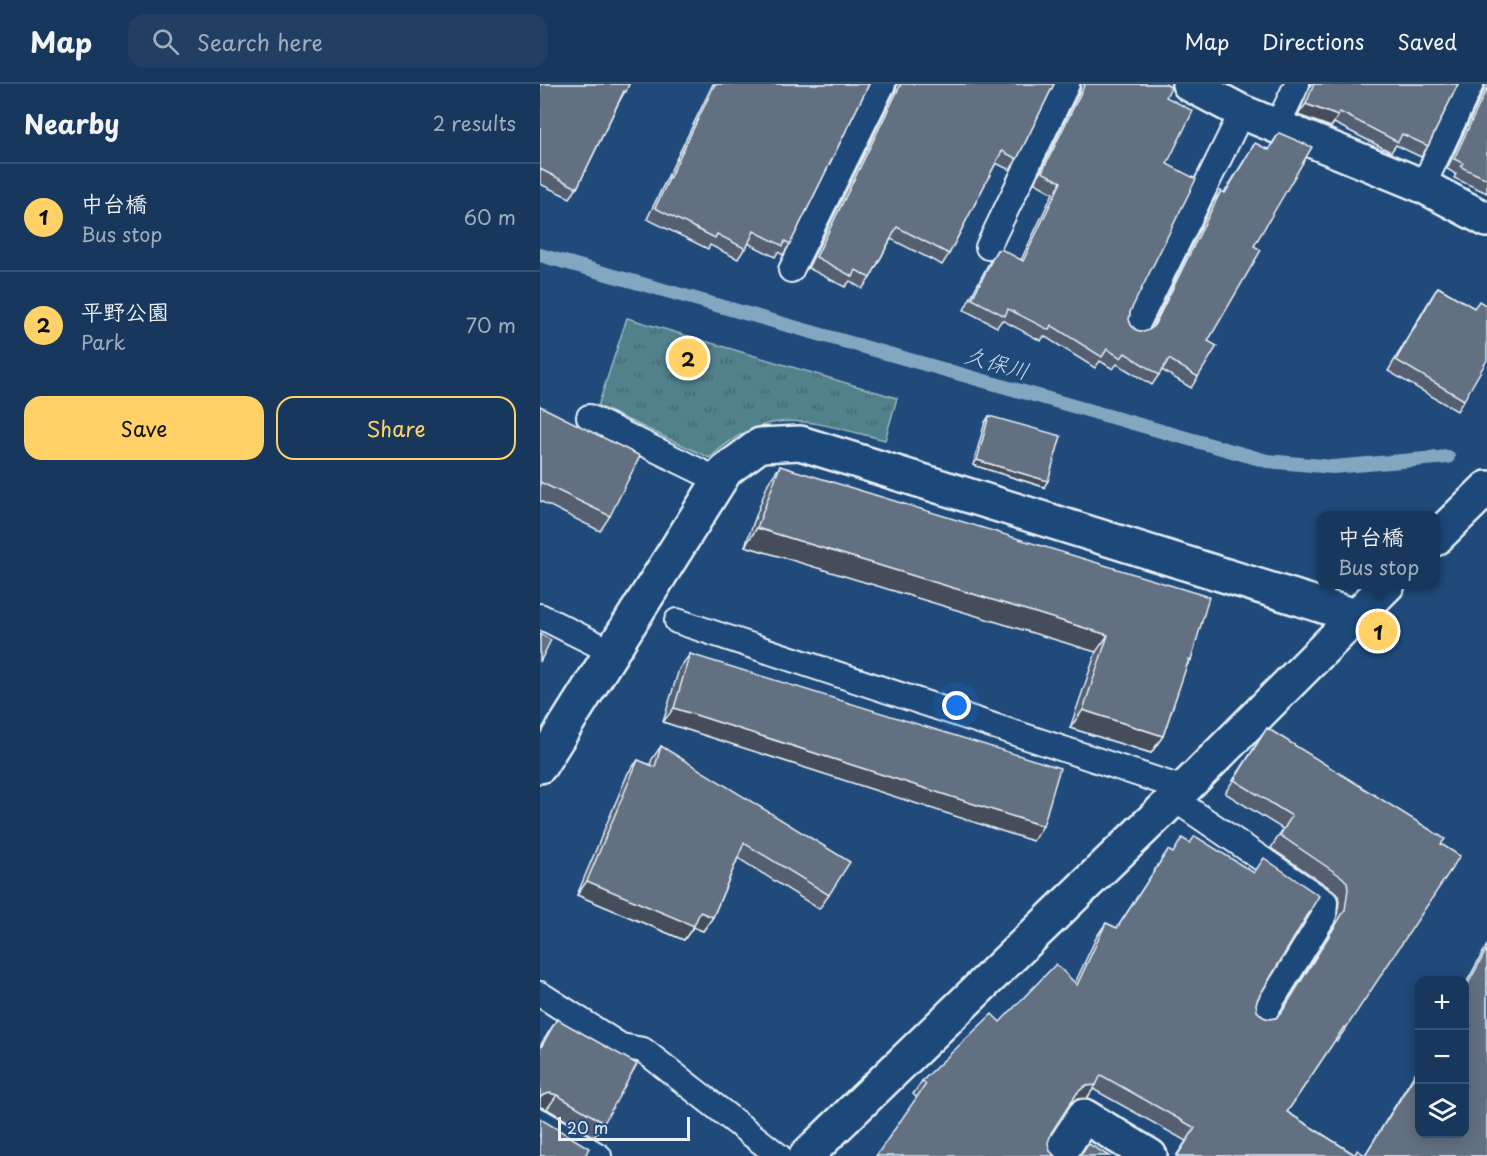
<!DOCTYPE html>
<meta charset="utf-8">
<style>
:root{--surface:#17385c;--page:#203f62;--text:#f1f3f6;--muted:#9eacbb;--line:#365272;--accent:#ffd166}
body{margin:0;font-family:"Playpen Sans","Klee One",sans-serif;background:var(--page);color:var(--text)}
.controls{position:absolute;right:18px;bottom:18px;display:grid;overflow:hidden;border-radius:12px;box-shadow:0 3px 15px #0003}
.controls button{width:54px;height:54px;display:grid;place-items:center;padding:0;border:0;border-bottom:2px solid var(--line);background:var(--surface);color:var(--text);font:30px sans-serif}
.scale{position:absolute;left:18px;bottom:15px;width:132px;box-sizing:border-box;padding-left:6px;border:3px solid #e8f1f8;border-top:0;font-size:16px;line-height:21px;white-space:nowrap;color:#e8f1f8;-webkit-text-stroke:4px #1f4a7a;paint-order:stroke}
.you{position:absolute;left:417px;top:622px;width:21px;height:21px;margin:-15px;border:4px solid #fff;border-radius:50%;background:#1a73e8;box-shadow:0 0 0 9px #1a73e833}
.badge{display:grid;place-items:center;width:39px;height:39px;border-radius:50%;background:var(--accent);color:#111;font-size:20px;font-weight:700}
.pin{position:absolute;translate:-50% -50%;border:3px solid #fff;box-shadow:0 2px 6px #0006}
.popup{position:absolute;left:777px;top:427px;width:123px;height:78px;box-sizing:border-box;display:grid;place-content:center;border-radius:12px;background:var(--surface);filter:drop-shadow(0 2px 4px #0005);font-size:20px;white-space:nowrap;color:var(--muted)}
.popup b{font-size:22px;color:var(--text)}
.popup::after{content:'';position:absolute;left:50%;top:100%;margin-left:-12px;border:12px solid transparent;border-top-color:var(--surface)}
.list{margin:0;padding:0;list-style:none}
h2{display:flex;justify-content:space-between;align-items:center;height:78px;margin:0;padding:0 24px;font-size:26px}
h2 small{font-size:20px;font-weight:400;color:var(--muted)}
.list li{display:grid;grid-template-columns:39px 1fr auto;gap:18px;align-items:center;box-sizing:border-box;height:108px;padding:0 24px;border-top:2px solid var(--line)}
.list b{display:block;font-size:22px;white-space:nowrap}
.list p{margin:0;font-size:20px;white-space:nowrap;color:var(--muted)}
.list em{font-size:20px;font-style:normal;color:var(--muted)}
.actions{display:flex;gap:12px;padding:18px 24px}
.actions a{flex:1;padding:14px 0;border:2px solid var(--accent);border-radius:18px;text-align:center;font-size:21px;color:var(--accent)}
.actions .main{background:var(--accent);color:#111}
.icon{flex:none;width:33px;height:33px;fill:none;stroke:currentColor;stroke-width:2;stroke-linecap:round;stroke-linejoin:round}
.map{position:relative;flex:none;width:947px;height:1072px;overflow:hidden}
header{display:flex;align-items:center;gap:36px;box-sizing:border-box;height:84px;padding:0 30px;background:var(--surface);border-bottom:2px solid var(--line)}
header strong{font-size:28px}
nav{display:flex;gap:33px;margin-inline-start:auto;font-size:21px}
.search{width:420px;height:54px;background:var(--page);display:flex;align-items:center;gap:15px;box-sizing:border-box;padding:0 21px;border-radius:18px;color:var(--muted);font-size:22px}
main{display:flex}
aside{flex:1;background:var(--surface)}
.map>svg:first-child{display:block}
.park{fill:url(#park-tufts);stroke:#9cb9c1;stroke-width:1.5}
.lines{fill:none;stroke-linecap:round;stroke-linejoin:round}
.stream{stroke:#83a7c1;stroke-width:14}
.service-casing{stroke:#e8f1f8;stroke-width:28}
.minor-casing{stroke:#e8f1f8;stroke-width:38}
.tertiary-casing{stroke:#e8f1f8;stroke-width:38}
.service{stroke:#1f4a7a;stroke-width:24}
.minor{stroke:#1f4a7a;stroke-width:33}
.tertiary{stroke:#1f4a7a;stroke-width:33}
.wall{fill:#545f6f;stroke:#e8f1f8;stroke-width:1.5}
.shaded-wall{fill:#454e5a;stroke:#e8f1f8;stroke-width:1.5}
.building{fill:#626f81;stroke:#e8f1f8;stroke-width:1.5}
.labels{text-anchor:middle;stroke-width:5;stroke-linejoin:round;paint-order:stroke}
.water-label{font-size:22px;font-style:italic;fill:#cfdeea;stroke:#1f4a7a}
</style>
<header>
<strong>Map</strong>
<div class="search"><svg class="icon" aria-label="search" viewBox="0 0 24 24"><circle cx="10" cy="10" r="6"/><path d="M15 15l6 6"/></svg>Search here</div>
<nav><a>Map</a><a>Directions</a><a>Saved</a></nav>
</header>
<main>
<aside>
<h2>Nearby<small>2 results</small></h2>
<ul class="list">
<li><span class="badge">1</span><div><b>中台橋</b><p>Bus stop</p></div><em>60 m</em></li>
<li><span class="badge">2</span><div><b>平野公園</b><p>Park</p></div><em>70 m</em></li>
</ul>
<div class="actions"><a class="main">Save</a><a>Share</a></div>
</aside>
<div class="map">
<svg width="947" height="1072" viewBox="0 0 947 1072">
<defs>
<pattern id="park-tufts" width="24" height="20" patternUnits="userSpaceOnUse" patternTransform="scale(1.5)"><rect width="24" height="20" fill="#51818a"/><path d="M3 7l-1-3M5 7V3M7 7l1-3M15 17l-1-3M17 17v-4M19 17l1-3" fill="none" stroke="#4c676d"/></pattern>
</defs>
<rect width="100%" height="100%" fill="#1f4a7a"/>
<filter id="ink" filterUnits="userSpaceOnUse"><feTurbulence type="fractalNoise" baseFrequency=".0167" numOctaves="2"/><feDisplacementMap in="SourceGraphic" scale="12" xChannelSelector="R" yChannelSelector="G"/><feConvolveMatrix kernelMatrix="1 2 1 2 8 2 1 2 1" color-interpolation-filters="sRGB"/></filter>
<g filter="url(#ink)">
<!-- park -->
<path class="park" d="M87 234 357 314 345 356C274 339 229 317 170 374L58 322Z"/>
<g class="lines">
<!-- stream -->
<polyline class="stream" points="0,171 727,377 793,383 908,373"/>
<defs>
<g id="service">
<polyline points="737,42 757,0"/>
<polyline points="883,102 931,0"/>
<polyline points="448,163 527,0"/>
<polyline points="251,186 343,0"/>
<polyline points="595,245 702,28"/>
<polyline points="49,333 180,397"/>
<polyline points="0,532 72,568"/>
<polyline points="137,537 644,705"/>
<polyline points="634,715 785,818 784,832 721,934"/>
<polyline points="0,910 81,962 103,966 239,1072"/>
<polyline points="0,1037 59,1072"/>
</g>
<g id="minor">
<polyline points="649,0 702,28 883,102 947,136"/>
<polyline points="0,682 186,386 220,361 260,359 815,532"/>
<polyline points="518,1072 544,1032 610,1072"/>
</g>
<g id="tertiary">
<polyline points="895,455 947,404"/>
<polyline points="266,1072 634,715 848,500"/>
</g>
</defs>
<!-- service casing -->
<use href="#service" class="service-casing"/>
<!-- minor casing -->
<use href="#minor" class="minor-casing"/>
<!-- tertiary casing -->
<use href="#tertiary" class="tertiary-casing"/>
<!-- service -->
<use href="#service" class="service"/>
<!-- minor -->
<use href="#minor" class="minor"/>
<!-- tertiary -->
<use href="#tertiary" class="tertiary"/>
</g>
<!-- wall -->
<g class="wall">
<polygon points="0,0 89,0 79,18 37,104 30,114 0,100"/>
<polygon points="173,0 329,0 250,160 243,171 238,168 235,173 208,159 198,175 170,161 168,165 107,135"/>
<polygon points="357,0 514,0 477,75 470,86 456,79 409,170 402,181 351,155 330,194 322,205 310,197 305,203 268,184 356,6"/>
<polygon points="541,0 626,0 627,80 590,228 589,236 591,241 596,246 604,248 611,246 673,118 681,107 684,109 715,59 728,66 739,49 714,162 668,257 658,293 651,304 622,286 612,301 577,280 573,285 560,277 555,284 504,252 501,257 462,236 457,243 424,226 450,177 457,166 481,176 513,109 495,99 540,6"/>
<polygon points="771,0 918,0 888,62 881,73 856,61 851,68 794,39 791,43 758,31"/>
<polygon points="945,0 947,0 947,109 914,94 916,90 907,85 944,6"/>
<polygon points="898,203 934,224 924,316 917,327 848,287 891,214"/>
<polygon points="0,322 70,432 60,447 0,417"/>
<polygon points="449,332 504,403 433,381 445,338"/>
<polygon points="240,382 651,576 646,583 623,652 611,669 530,644 556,568 205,462 228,399"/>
<polygon points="150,570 493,757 123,638 139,585"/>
<polygon points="727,644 902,761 806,944 797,957 795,956 747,1028 814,1070 825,1071 879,983 879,1050 924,1050 924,903 947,861 947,1072 636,1072 646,1057 553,1005 547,1014 536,1015 530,1020 376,1013 373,1010 382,997 460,938 535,899 557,852 566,839 577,844 628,766 718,914 716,920 717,927 723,933 729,935 736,934 740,931 796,839 799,818 798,811 793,806 731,764 743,745 685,709"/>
<polygon points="121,662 289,811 279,825 198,774 173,833 163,847 153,843 144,856 37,811 88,689 98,676 110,681 112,675"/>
<polygon points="17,935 64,1039 54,1053 7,1025 0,1023 0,962"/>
</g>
<!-- shaded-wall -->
<g class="shaded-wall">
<polygon points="766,20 798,32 791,43 758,31"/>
<polygon points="437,376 508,397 504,403 433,381"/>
<polygon points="217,444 568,551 556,568 205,462"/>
<polygon points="134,624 503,742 493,757 123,638"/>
<polygon points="543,626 623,652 611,669 530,644"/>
<polygon points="47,797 160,828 173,833 163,847 153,843 144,856 37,811"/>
<polygon points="556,1001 547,1014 536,1015 528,1022 537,1009 545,1002"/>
<polygon points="10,1009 17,1011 7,1025 0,1023 0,1014 3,1011"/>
</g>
<!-- building -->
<g class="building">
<polygon points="0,0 89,0 86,8 84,7 37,104 0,85"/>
<polygon points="175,0 329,0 250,160 245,157 243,162 214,147 206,165 177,150 175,154 115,124"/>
<polygon points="361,0 514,0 477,75 462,67 409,170 357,143 330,194 316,186 313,193 276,173"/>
<polygon points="545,0 626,0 631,3 626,13 653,27 627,80 656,95 590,228 589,236 591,241 596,246 604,248 611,245 615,240 681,107 685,109 715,59 729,66 739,49 772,63 714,162 721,166 668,257 677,262 658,293 629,275 619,291 585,269 581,274 567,265 562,273 511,241 509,246 468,225 465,232 432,215 457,166 461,165 483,177 521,98 502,88"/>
<polygon points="774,0 918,0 888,62 862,50 858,58 800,28 798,32 766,20"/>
<polygon points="947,4 947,95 921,83 923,79 914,75"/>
<polygon points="898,203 934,224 939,217 947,222 947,276 924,316 856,276"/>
<polygon points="0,322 100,372 70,432 0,398"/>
<polygon points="449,332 521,352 508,397 437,376"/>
<polygon points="240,382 669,513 651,576 649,575 623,652 543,626 568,551 217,444"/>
<polygon points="0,550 11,556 0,578"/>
<polygon points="150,570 520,684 503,742 134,624"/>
<polygon points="727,644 905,755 901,760 920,772 806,944 804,943 747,1028 815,1071 817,1066 825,1071 879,985 879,1050 924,1050 924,907 947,865 947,1072 637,1072 655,1044 561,991 556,1001 545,1002 537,1009 511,1049 508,1059 510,1067 515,1072 336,1072 386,1000 382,997 452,930 460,938 516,880 537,901 566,839 577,844 628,766 633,769 642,754 650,759 655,752 714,789 724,774 779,812 718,914 716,920 717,927 723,933 729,935 736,934 742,928 805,826 808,805 807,798 802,793 740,751 752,732 694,696"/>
<polygon points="121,662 310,778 289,811 204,759 173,833 160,828 154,842 47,797 98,676 115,683"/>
<polygon points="17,935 97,980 64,1039 17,1011 10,1009 3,1011 0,1014 0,965"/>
<polygon points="0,1034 2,1036 49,1064 45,1072 0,1072"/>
<polygon points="549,1060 569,1072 539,1072"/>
</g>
</g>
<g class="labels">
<!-- water labels -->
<g class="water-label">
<text transform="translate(457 279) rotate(16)" y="8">久保川</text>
</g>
</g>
</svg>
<div class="controls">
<button>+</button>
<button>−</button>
<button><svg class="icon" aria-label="layers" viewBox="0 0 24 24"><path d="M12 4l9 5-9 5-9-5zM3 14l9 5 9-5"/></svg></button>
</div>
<div class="scale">20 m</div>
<div class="you"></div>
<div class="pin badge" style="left:838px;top:547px">1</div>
<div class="popup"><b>中台橋</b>Bus stop</div>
<div class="pin badge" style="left:148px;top:274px">2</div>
</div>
</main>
